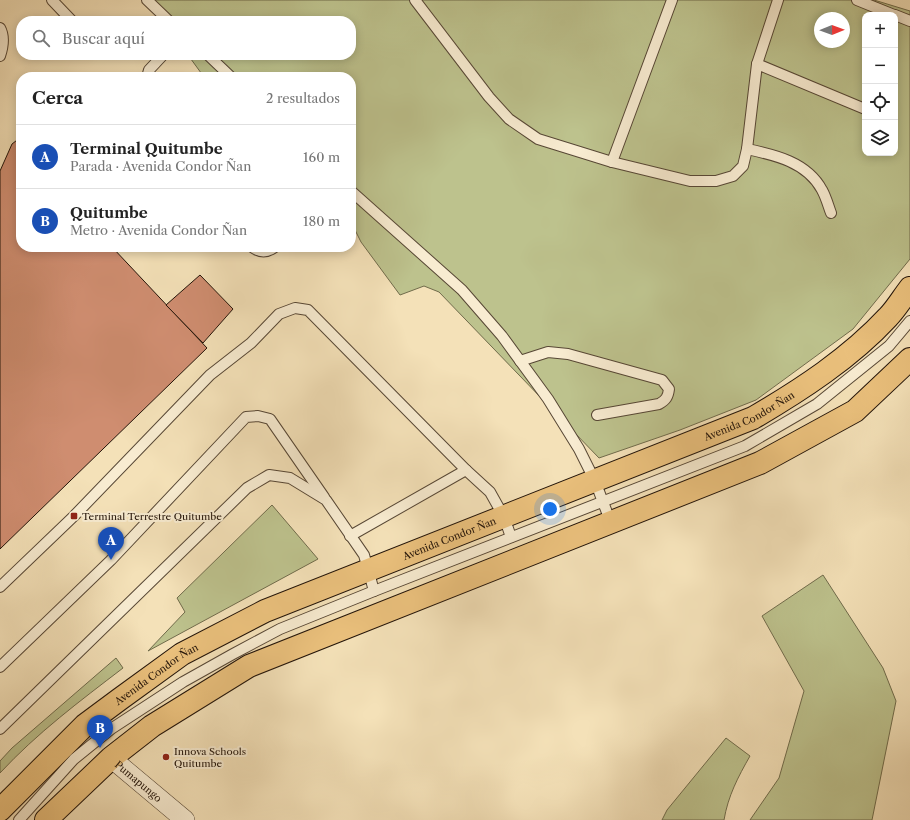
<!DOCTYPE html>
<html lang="es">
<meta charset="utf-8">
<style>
:root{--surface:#fff;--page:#f2f2f2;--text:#222;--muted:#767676;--line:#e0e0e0;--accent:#d93025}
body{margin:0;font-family:"Libre Caslon Text",serif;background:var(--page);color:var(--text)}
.controls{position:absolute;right:12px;top:12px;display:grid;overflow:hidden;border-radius:8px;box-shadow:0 2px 10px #0003}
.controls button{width:36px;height:36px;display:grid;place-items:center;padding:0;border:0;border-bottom:1px solid var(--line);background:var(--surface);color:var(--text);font:20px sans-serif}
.compass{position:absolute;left:814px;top:12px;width:36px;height:36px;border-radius:50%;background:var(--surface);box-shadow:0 2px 10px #0003;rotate:89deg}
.you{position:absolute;left:550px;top:509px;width:14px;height:14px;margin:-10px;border:3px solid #fff;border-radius:50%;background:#1a73e8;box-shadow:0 0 0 6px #1a73e833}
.badge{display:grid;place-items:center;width:26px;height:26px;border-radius:50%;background:var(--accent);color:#fff;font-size:13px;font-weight:700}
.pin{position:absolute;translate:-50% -33px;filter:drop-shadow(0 1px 2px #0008)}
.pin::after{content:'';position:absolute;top:21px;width:14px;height:12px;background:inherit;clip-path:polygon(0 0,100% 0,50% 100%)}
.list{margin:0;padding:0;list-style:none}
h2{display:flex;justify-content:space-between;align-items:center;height:52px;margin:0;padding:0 16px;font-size:17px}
h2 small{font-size:13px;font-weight:400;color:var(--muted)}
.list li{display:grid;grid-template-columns:26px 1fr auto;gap:12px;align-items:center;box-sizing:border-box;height:64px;padding:0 16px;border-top:1px solid var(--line)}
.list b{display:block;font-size:15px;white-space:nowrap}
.list p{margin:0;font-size:13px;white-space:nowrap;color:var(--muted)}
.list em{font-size:13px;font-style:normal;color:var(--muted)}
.icon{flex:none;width:22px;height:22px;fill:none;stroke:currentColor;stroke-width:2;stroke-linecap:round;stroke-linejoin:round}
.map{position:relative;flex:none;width:910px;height:820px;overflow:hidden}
.search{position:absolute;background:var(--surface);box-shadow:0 2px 10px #0003;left:16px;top:16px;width:340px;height:44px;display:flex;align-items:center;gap:10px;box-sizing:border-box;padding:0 14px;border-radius:16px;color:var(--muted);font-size:15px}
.panel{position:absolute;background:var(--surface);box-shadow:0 2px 10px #0003;left:16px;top:72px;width:340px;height:180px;border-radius:16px}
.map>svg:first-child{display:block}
.green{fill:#bdc28d;stroke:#706b4b;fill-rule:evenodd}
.building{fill:#cf8d70;stroke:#231409}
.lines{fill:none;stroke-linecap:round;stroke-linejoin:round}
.service-casing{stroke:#574735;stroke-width:12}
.minor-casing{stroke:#574735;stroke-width:20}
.primary-casing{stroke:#231409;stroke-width:24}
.service{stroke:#f8ecd1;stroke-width:10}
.minor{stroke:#f8ecd1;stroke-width:19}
.primary{stroke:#eac07c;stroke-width:22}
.poi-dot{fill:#8f2418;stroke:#f8ecd1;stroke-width:1.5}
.labels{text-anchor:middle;stroke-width:4;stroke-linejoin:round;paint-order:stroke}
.street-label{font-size:10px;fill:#231409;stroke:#f8ecd1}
.poi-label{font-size:10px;fill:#231409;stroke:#f8ecd1;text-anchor:start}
</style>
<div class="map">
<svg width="910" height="820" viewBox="0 0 910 820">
<rect width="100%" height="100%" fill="#f4e1b8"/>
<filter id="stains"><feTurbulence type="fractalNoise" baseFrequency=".005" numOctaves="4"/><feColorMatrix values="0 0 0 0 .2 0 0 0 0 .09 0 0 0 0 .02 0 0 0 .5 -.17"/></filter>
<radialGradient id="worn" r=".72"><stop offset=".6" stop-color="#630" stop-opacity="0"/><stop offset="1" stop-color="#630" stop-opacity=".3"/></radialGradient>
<!-- green -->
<g class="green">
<path d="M149 0H874L910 11V259L853 329 756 400 680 430 599 458 439 292 424 286 400 295 361 242 353 226 351 227V77H204L188 55H351V21H164ZM865 15H895V153H865ZM820 18H844V42H820Z"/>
<polygon points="272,505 318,559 148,651 185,612 177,598"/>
<polygon points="823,575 883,668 896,701 872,820 750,820 779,778 804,691 762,616"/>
<path d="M116 658 123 668C80 701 37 733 0 773V761L12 748Z"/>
<path d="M726 738 750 756C738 777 728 796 724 820H662L667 810Z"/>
</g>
<!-- building -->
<g class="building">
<polygon points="21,137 21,247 112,247 207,348 0,549 0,171 12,144"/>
<polygon points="200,275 233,309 203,343 166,305"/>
</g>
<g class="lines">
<defs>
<g id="service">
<polyline points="52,0 72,21"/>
<polyline points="147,0 169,21"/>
<polyline points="415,0 489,97 509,119 538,139 612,162 690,181 716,181 733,176 743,166 747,149 757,64 778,0"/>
<polyline points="857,0 894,15"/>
<polyline points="895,15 910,21"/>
<path d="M0 28C5 37 3 47 0 56"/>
<polyline points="208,55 231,77"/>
<polyline points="757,64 865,109"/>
<polyline points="147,77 149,70 163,55"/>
<path d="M747 149C775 155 807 162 822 190 826 197 828 205 831 213"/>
<polyline points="612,162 672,0"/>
<polyline points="351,191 462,290 502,336 548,399 579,449 595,481 611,523"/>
<path d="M252 247C260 253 267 253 275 247"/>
<path d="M520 361 548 352 568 354 662 380 669 389C668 397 666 400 659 404L597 415"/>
<polyline points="350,536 466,470"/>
<polyline points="0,587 74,516 210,375 251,343 279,314 295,308 308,310 466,470 490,492 504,517 511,537"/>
<polyline points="0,667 111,560 246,417 258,416 270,419 324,497"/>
<polyline points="0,729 247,488 269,475 290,478 326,500 364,555 374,591"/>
<polyline points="19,820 74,759 111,729 183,682 233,654 280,629 374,591 745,446 817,404 889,346 910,321"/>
</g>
<g id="minor">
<path id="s1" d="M111 758 185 820"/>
</g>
<g id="primary">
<path id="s2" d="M0 810 85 725 120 699 182 654 265 611 753 418C801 390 850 358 888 317 896 309 903 297 910 288"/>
<polyline points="46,820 111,758 152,726 249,666 760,463 855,411 910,359"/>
</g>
</defs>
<!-- service casing -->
<use href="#service" class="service-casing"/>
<!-- minor casing -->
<use href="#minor" class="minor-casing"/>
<!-- primary casing -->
<use href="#primary" class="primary-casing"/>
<!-- service -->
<use href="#service" class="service"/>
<!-- minor -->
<use href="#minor" class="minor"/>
<!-- primary -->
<use href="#primary" class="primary"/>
</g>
<!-- markers -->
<g class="poi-dot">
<rect x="70" y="512" width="8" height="8" rx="2"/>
<circle cx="166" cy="757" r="4"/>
</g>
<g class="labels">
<!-- street labels -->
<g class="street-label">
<text dy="4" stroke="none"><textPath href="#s2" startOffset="856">Avenida Condor Ñan</textPath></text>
<text dy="4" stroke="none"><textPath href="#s2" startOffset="532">Avenida Condor Ñan</textPath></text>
<text dy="4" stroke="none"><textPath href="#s2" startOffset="208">Avenida Condor Ñan</textPath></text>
<text dy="4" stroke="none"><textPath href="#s1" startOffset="36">Pumapungo</textPath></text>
</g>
<!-- poi labels -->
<g class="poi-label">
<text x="82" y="520">Terminal Terrestre Quitumbe</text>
<text x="174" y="755">Innova Schools<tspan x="174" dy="12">Quitumbe</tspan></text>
</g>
</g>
<rect width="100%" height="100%" filter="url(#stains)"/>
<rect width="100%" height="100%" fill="url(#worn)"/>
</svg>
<div class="controls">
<button>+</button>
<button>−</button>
<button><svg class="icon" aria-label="locate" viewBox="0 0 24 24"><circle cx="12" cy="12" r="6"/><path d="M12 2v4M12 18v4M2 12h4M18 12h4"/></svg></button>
<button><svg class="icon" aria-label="layers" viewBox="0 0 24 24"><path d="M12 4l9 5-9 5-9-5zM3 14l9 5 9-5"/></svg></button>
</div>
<svg class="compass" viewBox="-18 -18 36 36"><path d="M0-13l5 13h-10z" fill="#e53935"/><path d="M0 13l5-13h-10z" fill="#767676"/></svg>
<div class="you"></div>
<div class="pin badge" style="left:111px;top:560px;background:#1a4fb4">A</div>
<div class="pin badge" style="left:100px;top:748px;background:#1a4fb4">B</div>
<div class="search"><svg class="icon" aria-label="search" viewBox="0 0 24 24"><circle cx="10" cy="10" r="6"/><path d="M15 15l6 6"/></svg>Buscar aquí</div>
<section class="panel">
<h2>Cerca<small>2 resultados</small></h2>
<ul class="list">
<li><span class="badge" style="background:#1a4fb4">A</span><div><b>Terminal Quitumbe</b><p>Parada · Avenida Condor Ñan</p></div><em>160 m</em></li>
<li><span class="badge" style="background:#1a4fb4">B</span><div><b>Quitumbe</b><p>Metro · Avenida Condor Ñan</p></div><em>180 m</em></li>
</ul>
</section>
</div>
